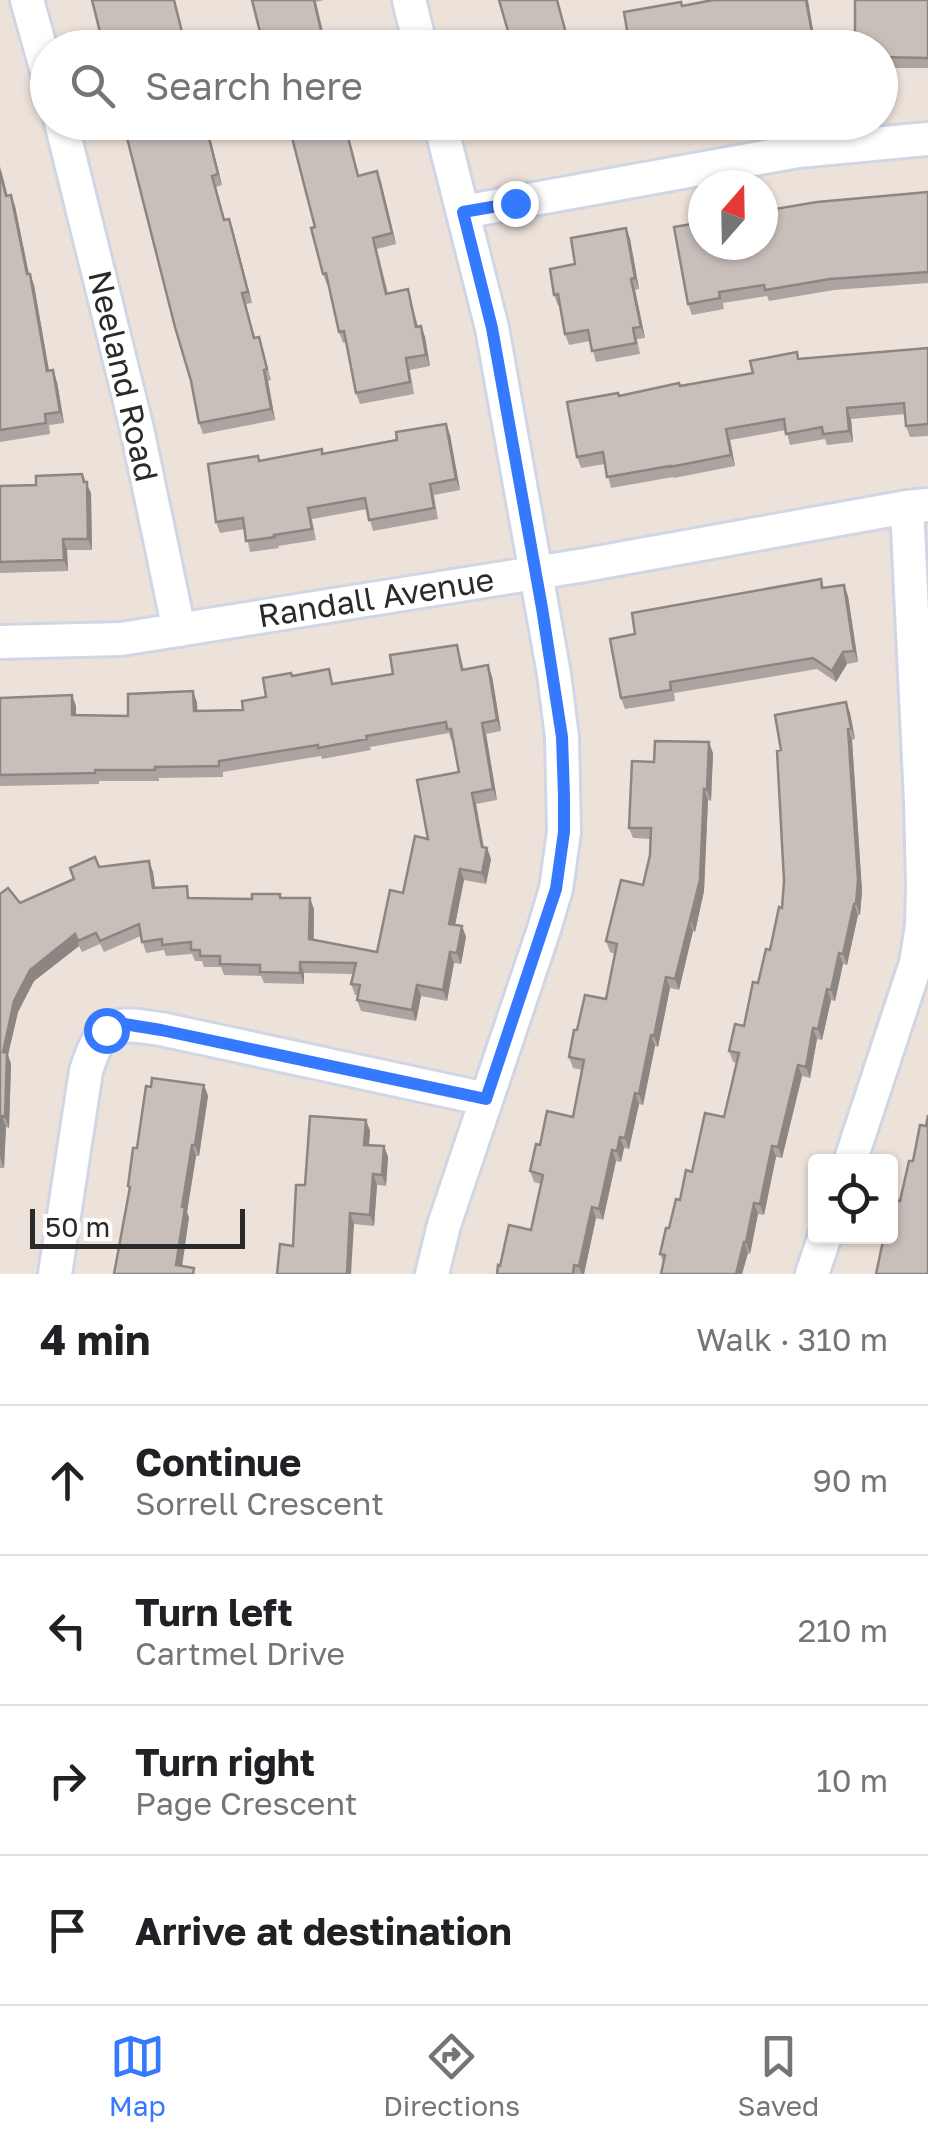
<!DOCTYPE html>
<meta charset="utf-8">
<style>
:root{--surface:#fff;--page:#f2f2f2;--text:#202124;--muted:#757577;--line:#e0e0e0;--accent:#3579ff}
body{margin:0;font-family:"Golos Text",sans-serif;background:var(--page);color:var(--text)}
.controls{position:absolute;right:30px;bottom:30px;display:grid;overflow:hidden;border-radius:10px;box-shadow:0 2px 8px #0004}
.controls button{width:90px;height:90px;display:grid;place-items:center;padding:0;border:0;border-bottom:2px solid var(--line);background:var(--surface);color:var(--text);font:50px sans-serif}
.compass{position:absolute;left:688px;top:170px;width:90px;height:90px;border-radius:50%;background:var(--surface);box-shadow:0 2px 8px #0004;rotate:20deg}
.scale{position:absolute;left:30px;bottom:25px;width:215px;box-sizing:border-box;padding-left:10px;border:5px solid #2a2a2a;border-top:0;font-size:28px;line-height:35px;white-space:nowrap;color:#2a2a2a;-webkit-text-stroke:8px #fff;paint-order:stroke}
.stop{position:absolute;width:30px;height:30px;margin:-22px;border:8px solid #3579ff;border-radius:50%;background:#fff}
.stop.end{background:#3579ff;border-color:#fff;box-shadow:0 2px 10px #0008}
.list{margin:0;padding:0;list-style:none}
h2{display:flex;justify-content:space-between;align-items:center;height:130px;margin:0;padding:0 40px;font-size:42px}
h2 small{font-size:32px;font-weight:400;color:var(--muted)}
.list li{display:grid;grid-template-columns:65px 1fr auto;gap:30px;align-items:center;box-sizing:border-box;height:150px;padding:0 40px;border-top:2px solid var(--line)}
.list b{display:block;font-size:38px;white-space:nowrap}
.list p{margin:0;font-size:32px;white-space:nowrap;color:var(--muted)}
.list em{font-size:32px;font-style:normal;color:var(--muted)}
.icon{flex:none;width:55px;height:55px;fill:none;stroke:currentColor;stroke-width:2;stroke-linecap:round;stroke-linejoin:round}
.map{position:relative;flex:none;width:928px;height:1274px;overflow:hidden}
.search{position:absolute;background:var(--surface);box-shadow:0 2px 8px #0004;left:30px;right:30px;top:30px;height:110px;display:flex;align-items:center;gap:25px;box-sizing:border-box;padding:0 35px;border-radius:55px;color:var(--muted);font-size:38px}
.sheet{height:730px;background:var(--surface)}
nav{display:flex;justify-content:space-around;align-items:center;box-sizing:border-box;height:140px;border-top:2px solid var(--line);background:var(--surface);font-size:28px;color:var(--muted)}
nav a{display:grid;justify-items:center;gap:5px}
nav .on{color:var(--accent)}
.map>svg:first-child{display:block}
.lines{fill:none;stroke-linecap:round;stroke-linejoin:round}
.minor-casing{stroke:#d0d6e4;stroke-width:38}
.minor{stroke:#fff;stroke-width:32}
.wall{fill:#aca4a0}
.shaded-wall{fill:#8c8682}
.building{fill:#c8bfba;stroke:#8c8682;stroke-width:2.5}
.route{stroke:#3579ff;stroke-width:12}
.labels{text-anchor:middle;stroke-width:8;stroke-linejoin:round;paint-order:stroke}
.street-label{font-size:32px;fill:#2a2a2a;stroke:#fff}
</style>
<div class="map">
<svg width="928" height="1274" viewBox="0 0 928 1274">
<rect width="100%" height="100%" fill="#ede2da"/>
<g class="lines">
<defs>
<g id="minor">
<polyline points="27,0 48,75"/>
<polyline points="409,0 421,48"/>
<polyline points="61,122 137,429 179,630"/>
<polyline points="463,212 798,151 928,139"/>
<polyline points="0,642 121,639 585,565 907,507 928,505"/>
<polyline points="850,1162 916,963 922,926 923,886 921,802 907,507"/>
<path d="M55 1274 86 1071C102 1021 111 1022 161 1029L486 1099"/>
<polyline points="432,1274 444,1225 544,929 556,889 564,832 562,737 554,674 492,328 440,122"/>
<polyline points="812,1274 825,1236"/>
</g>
</defs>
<!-- minor casing -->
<use href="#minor" class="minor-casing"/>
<!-- minor -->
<use href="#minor" class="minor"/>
</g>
<!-- wall -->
<g class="wall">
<polygon points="252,0 324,0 316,2 327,48 268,48 266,42 264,42 260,32"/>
<polygon points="928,0 928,68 880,68 880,48"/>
<polygon points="206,122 222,185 216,187 225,220 229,219 233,230 252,303 246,304 255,338 259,337 271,380 268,381 275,420 203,434 199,423"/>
<polygon points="288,122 367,122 367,124 347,130 359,176 381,182 396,244 377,249 388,293 408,289 418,326 421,326 425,337 430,366 410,370 414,394 360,404 356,393 346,342 343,343 339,332 328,285 327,285 323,274 315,227"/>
<polygon points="533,122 597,122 538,138"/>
<polygon points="0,166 8,196 11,195 15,206 29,274 34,285 49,371 57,382 64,423 49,425 50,434 0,442"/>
<polygon points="928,192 928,283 834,290 769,301 767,296 723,303 724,309 692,315 688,304"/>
<polygon points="626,228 630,239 639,289 635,290 645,338 637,339 640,354 596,362 590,341 569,345 565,334 560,305 558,306 554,295 575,264"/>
<polygon points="928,348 928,436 910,437 906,426 905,414 851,419 853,442 827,445 825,439 790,445 786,430 730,440 735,466 674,478 673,477 611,488 605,464 581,468 577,457 619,396 753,373 799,359"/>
<polygon points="446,424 450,435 460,490 434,495 438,519 373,531 367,509 312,519 316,540 278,546 279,548 250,552 245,529 220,533 216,522 258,456 260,461 323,454 397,440"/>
<polygon points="85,482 91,493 92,550 67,550 68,571 0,573 0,486"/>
<polygon points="821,579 824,588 844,585 848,596 858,662 847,664 836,682 817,669 674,693 675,701 625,709 621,698 635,634"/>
<polygon points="457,645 464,670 492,676 501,731 486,734 497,800 476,804 484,847 487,848 491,859 486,884 464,880 455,925 462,926 466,937 461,964 454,963 447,1001 421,996 416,1021 361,1011 357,1000 358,995 355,995 351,984 353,974 304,973 304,984 264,983 261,976 224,975 221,967 204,967 202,961 195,961 192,954 166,956 164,950 146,953 141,936 104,952 100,944 82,952 79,946 34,981 18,1012 8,1055 11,1064 9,1128 6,1127 4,1168 0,1168 0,894 20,903 99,867 149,861 153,872 155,888 191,898 281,898 314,909 314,940 377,952 459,772 453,740 451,740 449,733 370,747 371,750 322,759 321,756 223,772 223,777 159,778 159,781 99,781 99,784 0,786 0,698 76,706 76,715 128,716 197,702 197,711 243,710 266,697 292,676 334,684 393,674"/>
<polygon points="846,702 850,713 855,739 852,740 862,891 860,915 858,915 847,965 843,964 835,1001 831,1000 822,1040 817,1039 810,1078 802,1076 782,1158 776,1157 764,1215 758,1214 750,1254 748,1253 742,1274 661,1274 664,1264 660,1254 680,1200 692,1172 724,1117 737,1063 733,1062 729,1051 744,1026 782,908 784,881 781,750"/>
<polygon points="713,753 711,801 708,800 704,891 695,932 693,931 679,990 670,988 658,1047 655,1046 643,1105 639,1104 629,1149 624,1148 621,1162 616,1161 603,1220 596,1218 584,1274 497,1274 500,1266 531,1230 541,1184 534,1182 530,1171 540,1145 573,1117 582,1070 573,1068 569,1057 577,1030 606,999 615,954 610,952 606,941 643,885 650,855 650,839 633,838 629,828 654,762"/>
<polygon points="204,1085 208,1096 199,1156 196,1156 187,1212 189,1218 114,1274 129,1191 128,1186 137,1148"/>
<polygon points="366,1120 370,1131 369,1146 384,1146 388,1157 386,1186 377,1185 374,1226 354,1224 293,1246 305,1185"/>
</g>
<!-- shaded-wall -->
<g class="shaded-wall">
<polygon points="806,0 808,0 816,48 814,44"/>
<polygon points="205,122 206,122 222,185 218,174"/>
<polygon points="377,171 381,182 396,244 392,233"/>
<polygon points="11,195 15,206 31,285 27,274"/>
<polygon points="229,219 233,230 252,303 248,292"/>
<polygon points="626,228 630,239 639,289 635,278"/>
<polygon points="30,274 34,285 51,382 47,371"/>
<polygon points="631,279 635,290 645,338 641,327"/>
<polygon points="421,326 425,337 430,366 426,355"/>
<polygon points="53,370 57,382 64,423 60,412"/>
<polygon points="264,370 268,381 275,420 271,409"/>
<polygon points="847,408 851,419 853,442 849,431"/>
<polygon points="446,424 450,435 460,490 456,479"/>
<polygon points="726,429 730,440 735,466 731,455"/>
<polygon points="82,474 91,493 92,550 88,539"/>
<polygon points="63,539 67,550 68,571 64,560"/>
<polygon points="844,585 848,596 858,662 854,651"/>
<polygon points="843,652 847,664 836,682 832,671"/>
<polygon points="488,665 492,676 501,731 497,720"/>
<polygon points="193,691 197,702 198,722 194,711"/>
<polygon points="72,695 76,706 76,726 72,715"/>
<polygon points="846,702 850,713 855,739 851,728"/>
<polygon points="482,723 486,734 497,800 493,789"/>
<polygon points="848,729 852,740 862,891 860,915 856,904"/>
<polygon points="709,742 713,753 711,801 707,790"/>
<polygon points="704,789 708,800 704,891 695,932 691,921"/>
<polygon points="472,793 476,804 485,856 487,848 491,859 486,884 482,873 482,847"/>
<polygon points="149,861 153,872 157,899 153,888"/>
<polygon points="460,869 464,880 453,935 449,924"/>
<polygon points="310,898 314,909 313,950 309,939"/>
<polygon points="854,904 858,915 847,965 843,954"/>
<polygon points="689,920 693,931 679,990 675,979"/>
<polygon points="462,926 466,937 461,964 457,953"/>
<polygon points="75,934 79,946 34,981 18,1012 8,1055 11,1064 9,1128 5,1117 3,1052 14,1001 30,970"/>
<polygon points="450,952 454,963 447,1001 443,990"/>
<polygon points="839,953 843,964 835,1001 831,990"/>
<polygon points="300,962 304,973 304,984 300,973"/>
<polygon points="666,977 670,988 658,1047 654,1036"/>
<polygon points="417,985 421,996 416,1021 412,1010"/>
<polygon points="827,989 831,1000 822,1040 818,1029"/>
<polygon points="813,1028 817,1039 810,1078 806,1067"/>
<polygon points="651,1035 655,1046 643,1105 639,1094"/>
<polygon points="798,1065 802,1076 782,1158 778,1147"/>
<polygon points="204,1085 208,1096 199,1156 195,1145"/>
<polygon points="635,1093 639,1104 629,1149 625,1138"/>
<polygon points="2,1116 6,1127 4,1168 0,1157"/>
<polygon points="366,1120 370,1131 368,1156 364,1145"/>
<polygon points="620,1137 624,1148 621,1162 617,1151"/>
<polygon points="192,1145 196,1156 187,1212 189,1218 181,1274 176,1265 182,1207"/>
<polygon points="384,1146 388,1157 386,1186 382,1175"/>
<polygon points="772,1146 776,1157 764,1215 760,1204"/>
<polygon points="612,1150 616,1161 603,1220 599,1209"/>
<polygon points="373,1174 377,1185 374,1226 370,1215"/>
<polygon points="754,1203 758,1214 750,1254 746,1242"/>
<polygon points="592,1207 596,1218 584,1274 582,1274 579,1266"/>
<polygon points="350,1213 354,1224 351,1274 347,1274"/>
<polygon points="744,1242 748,1253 742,1274 736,1274"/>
</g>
<!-- building -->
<g class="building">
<polygon points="92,0 174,0 186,48 104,48"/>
<polygon points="252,0 314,0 325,48 268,48 263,31 260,32"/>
<polygon points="499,0 557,0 570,48 491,48 490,43 510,38"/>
<polygon points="713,0 806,0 814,44 804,46 805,48 630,48 624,12 681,2 682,6"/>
<polygon points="855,0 928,0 928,58 880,57 880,48 855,48"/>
<polygon points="123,122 205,122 218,174 212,176 224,220 229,219 248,292 242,293 254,338 259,337 267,369 264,370 271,409 199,423 191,381 175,327"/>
<polygon points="288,122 344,122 358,176 377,171 392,233 373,238 386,294 408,289 416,327 421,326 426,355 406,358 410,382 356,393 344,331 339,332 326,273 323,274 311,228 315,227"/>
<polygon points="533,122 551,122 534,127"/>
<polygon points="0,171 6,196 11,195 27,274 30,274 47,371 53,370 60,412 45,414 46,423 0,430"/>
<polygon points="928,192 928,272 830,279 765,290 764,285 719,292 720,298 688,304 674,227 703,222 703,245 763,245 763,211 817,202"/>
<polygon points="626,228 635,278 631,279 641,327 633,328 636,343 592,351 588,330 565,334 558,294 554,295 550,269 575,264 571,238"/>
<polygon points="928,348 928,424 906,426 904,403 847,408 849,431 823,434 822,427 786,434 784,419 726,429 731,455 670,467 670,466 607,477 603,452 577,457 567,402 618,393 619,396 679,383 680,386 753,373 750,361 797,352 798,359"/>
<polygon points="446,424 456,479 430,484 434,508 369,520 365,498 308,508 312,529 274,535 275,537 246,541 243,518 216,522 208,464 258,456 259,461 322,449 322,454 397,440 396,432"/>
<polygon points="82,474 84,482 87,482 88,539 63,539 64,560 0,562 0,486 36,485 36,476"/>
<polygon points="821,579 822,588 844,585 854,651 843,652 832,671 813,658 670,682 671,690 621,698 610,639 635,634 632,613"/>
<polygon points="457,645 462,670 488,665 497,720 482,723 493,789 472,793 482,847 487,848 482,873 460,869 449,924 462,926 457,953 450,952 443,990 417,985 412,1010 357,1000 360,985 351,984 356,963 300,962 300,973 260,972 260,965 220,964 220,956 200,956 200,950 191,950 191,942 162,945 162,939 142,942 139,924 100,941 96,933 78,941 75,934 30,970 14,1001 3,1052 7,1053 5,1117 2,1116 0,1155 0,894 8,888 20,903 74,879 70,868 95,857 99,867 149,861 153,888 187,886 188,898 252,899 252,894 280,894 280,898 310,898 309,939 377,952 390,890 403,893 415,836 428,839 417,780 459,772 451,729 447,729 446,722 366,736 367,739 318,748 318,745 219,761 219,766 155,767 155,770 95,770 95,773 0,775 0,698 72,695 72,715 128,716 128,694 193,691 194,711 243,710 242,701 266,697 263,678 291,673 292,676 329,669 332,684 393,674 390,655"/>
<polygon points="846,702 851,728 848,729 858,880 856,904 854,904 843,954 839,953 831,990 827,989 818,1029 813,1028 806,1067 798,1065 778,1147 772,1146 760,1204 754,1203 746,1242 744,1242 736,1274 661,1274 665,1255 660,1254 666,1228 669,1228 676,1199 680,1200 686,1170 692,1172 705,1113 724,1117 739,1053 729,1051 735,1024 744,1026 753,982 758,983 766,949 770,950 779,907 782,908 784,881 777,751 781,750 775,715"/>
<polygon points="655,741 709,742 707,790 704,789 700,880 675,979 666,977 654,1036 651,1035 639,1094 635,1093 625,1138 620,1137 617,1151 612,1150 599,1209 592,1207 579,1266 574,1265 573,1274 497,1274 498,1265 500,1266 509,1225 531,1230 543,1175 530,1171 536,1144 540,1145 547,1111 573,1117 584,1060 569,1057 574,1030 577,1030 585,995 606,999 617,944 606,941 621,880 643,885 650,855 651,828 629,828 632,761 654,762"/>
<polygon points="152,1078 204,1085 195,1145 192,1145 182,1207 185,1207 176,1265 194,1268 193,1274 114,1274 130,1187 128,1186 133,1148 137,1148 146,1086 151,1087"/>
<polygon points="928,1115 928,1274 876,1274 884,1236 890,1236 890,1221 895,1200 900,1201 909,1161 913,1161 920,1125 926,1126"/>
<polygon points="310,1116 366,1120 364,1145 384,1146 382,1175 373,1174 370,1215 350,1213 347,1274 277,1274 280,1244 293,1246 296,1185 305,1185"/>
</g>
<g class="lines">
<!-- route -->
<polyline class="route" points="106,1030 124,1024 161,1030 486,1099 556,889 564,832 564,796 562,737 542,608 492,328 463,212 515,203"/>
</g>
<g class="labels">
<!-- street labels -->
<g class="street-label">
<text transform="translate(123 376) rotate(77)" y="11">Neeland Road</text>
<text transform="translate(376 598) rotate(-9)" y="11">Randall Avenue</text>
</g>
</g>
</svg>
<div class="controls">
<button><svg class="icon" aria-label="locate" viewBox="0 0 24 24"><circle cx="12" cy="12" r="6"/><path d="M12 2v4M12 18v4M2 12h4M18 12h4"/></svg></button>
</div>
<svg class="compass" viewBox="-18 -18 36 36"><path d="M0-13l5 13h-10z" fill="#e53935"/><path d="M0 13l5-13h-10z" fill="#757577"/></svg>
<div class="scale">50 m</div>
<div class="stop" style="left:106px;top:1030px"></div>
<div class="stop end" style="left:515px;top:203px"></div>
<div class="search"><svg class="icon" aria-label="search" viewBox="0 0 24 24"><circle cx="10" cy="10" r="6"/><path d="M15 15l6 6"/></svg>Search here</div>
</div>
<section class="sheet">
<h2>4 min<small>Walk · 310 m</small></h2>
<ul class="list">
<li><svg class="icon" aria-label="ahead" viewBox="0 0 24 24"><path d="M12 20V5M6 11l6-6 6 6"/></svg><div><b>Continue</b><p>Sorrell Crescent</p></div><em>90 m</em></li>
<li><svg class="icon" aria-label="left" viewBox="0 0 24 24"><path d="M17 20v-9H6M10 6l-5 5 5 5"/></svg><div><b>Turn left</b><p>Cartmel Drive</p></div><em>210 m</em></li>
<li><svg class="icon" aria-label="right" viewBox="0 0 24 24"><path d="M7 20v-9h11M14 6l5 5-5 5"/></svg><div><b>Turn right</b><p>Page Crescent</p></div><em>10 m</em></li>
<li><svg class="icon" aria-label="arrive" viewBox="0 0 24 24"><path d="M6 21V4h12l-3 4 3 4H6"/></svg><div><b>Arrive at destination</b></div></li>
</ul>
</section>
<nav>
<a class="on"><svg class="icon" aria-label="map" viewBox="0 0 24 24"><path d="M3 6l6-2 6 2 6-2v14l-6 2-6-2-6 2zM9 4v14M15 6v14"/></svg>Map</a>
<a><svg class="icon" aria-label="directions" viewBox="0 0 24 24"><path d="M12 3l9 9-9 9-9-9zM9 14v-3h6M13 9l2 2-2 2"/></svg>Directions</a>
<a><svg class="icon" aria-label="saved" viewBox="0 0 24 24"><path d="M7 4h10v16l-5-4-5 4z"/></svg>Saved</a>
</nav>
